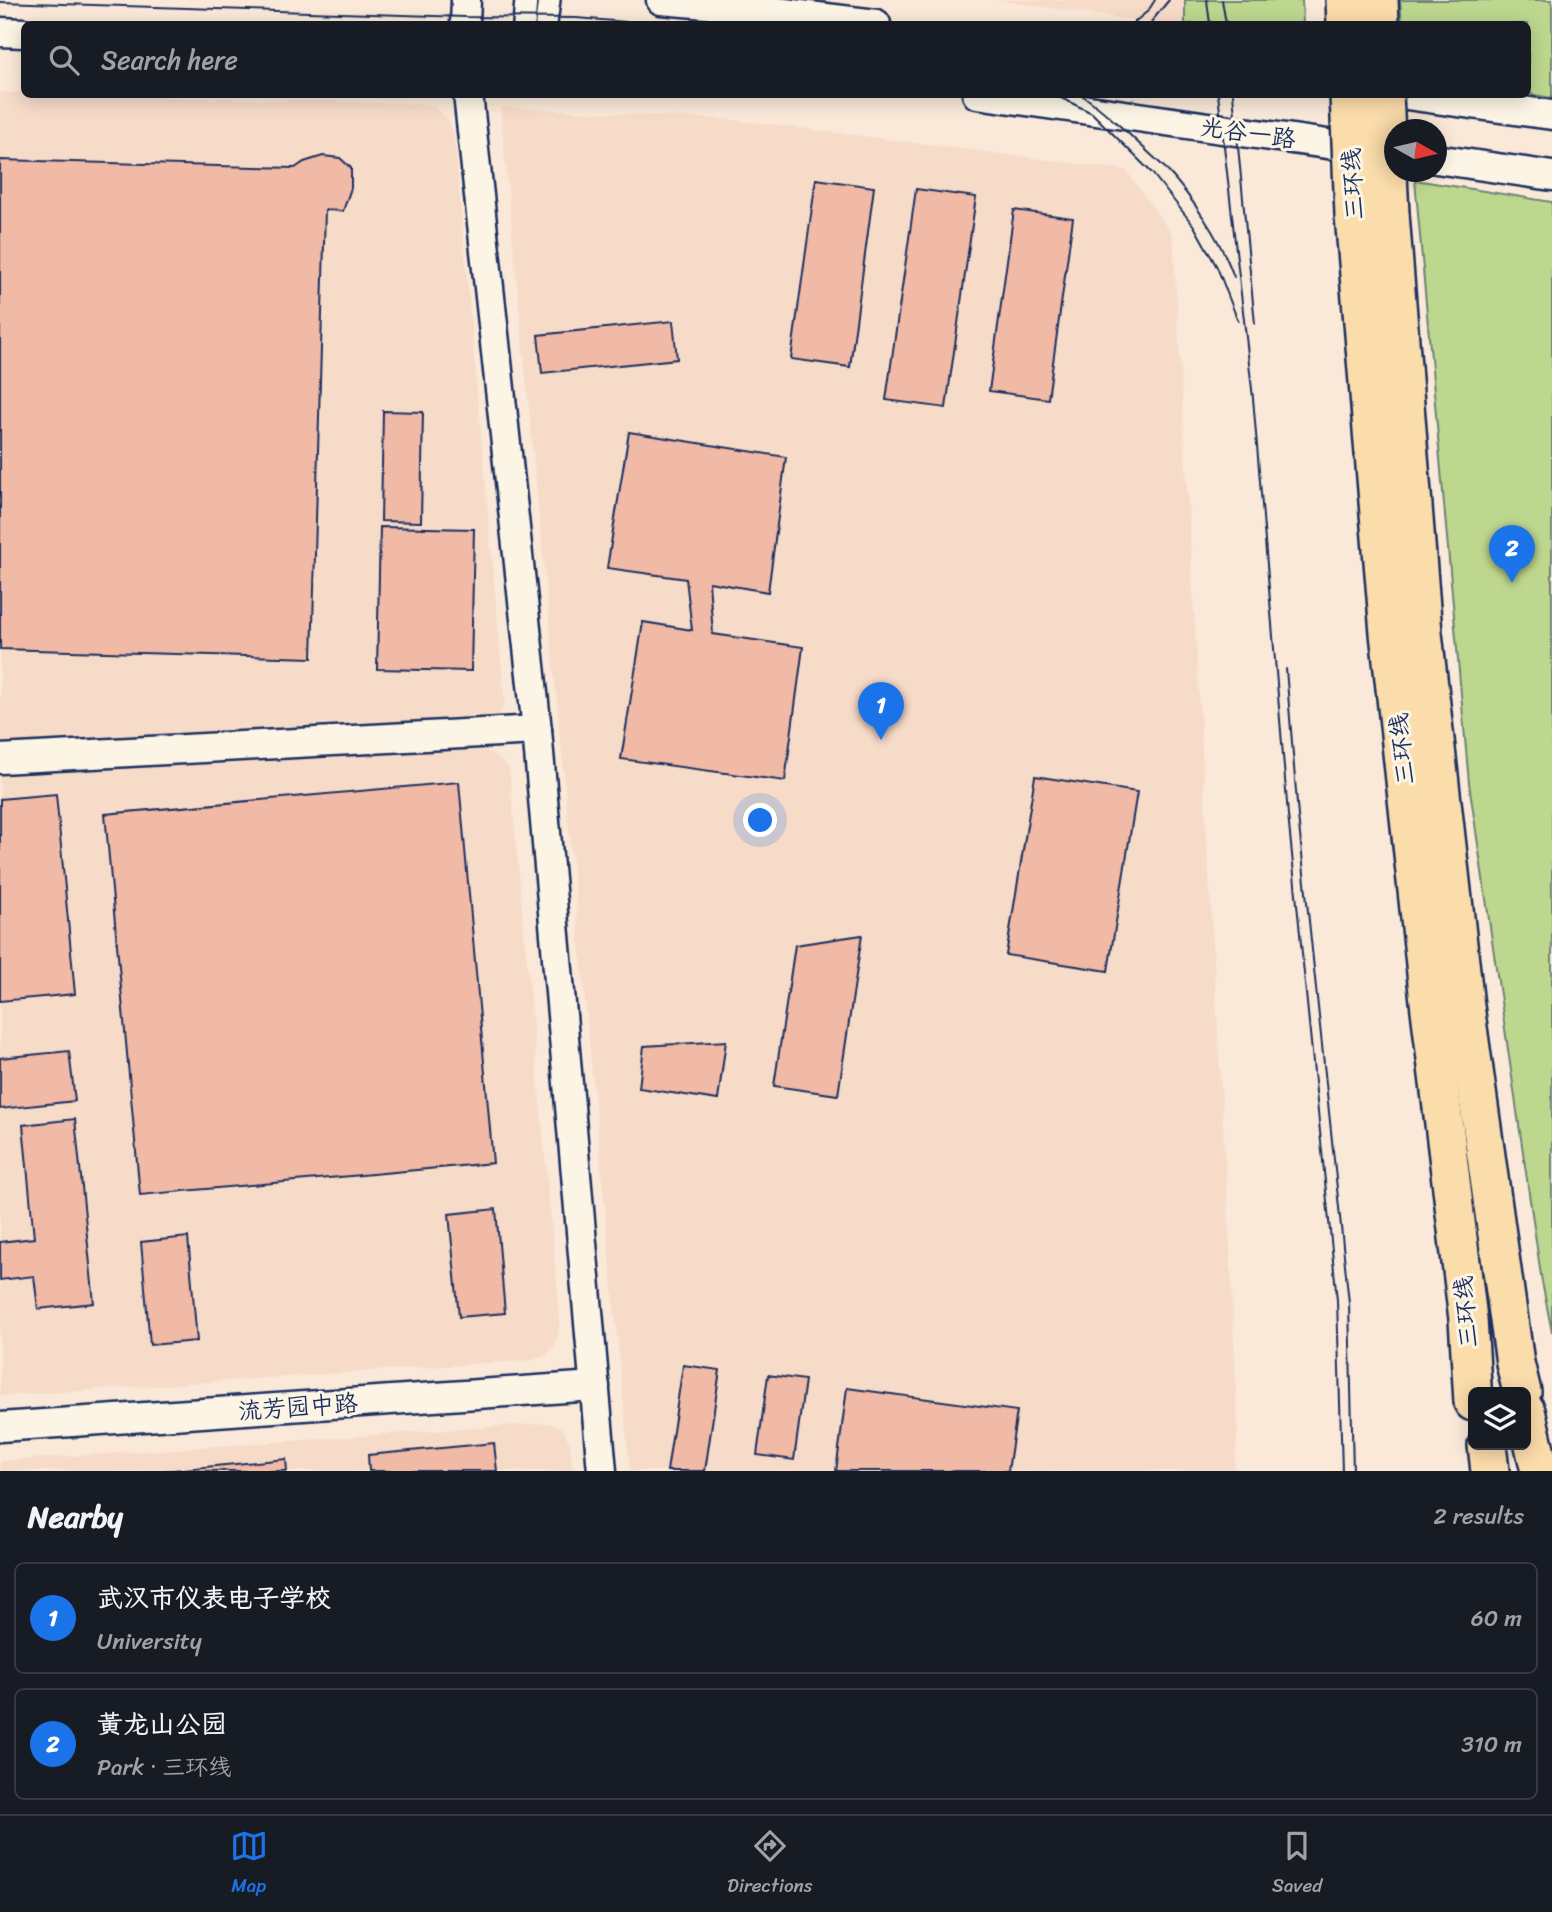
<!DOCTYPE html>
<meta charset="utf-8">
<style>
:root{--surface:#171b24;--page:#20242c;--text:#f1f3f6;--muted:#9ea1a6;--line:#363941;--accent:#1a73e8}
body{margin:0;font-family:Sriracha,"LXGW WenKai TC",sans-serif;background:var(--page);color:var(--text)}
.controls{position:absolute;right:21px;bottom:21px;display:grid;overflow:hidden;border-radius:10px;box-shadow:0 4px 18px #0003}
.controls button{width:63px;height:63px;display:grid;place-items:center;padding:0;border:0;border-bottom:2px solid var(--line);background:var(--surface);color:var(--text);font:35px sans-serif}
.compass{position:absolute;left:1384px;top:119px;width:63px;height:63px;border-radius:50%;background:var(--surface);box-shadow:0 4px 18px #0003;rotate:98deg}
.you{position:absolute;left:761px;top:821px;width:24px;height:24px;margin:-18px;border:5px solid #fff;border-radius:50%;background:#1a73e8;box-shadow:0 0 0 10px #1a73e833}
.badge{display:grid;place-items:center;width:46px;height:46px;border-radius:50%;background:var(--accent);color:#fff;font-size:23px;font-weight:700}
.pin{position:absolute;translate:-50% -58px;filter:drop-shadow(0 2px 4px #0008)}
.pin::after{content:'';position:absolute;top:37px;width:24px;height:21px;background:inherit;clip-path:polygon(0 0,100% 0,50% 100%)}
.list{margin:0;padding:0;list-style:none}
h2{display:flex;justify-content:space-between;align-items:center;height:91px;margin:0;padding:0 28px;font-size:30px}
h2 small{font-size:23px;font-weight:400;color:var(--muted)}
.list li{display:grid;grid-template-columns:46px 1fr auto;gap:21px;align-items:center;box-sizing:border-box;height:112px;margin:0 14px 14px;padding:0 14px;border:2px solid var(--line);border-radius:10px}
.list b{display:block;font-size:26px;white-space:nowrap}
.list p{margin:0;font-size:23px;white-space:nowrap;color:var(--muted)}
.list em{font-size:23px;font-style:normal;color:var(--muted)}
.icon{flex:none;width:38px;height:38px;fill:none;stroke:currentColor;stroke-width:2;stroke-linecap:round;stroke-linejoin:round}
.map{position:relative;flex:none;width:1552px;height:1471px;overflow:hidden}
.search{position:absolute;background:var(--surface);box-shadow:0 4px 18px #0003;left:21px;right:21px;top:21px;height:77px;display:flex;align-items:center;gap:18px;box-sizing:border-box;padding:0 24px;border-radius:10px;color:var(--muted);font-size:26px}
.sheet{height:343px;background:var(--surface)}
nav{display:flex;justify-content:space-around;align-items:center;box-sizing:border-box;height:98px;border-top:2px solid var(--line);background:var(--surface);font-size:19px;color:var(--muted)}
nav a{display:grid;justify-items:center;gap:4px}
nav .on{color:var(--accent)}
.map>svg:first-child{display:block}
.built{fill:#f7dbc9}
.green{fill:#bdd78e;stroke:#6c8376;stroke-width:2}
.building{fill:#f1baa6;stroke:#1b2f5e;stroke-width:2}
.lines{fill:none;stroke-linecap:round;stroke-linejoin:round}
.street-casing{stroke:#1b2f5e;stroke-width:26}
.secondary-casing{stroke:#1b2f5e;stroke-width:33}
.highway-casing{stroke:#1b2f5e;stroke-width:42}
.street{stroke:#fcf5e5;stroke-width:21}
.secondary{stroke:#fcf5e5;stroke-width:28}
.highway{stroke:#fbdcab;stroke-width:37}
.tram{stroke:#1b2f5e;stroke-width:2}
.highway-bridge-casing{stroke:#1b2f5e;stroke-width:42;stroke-linecap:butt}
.highway-bridge{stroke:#fbdcab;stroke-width:37}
.labels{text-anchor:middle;stroke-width:6;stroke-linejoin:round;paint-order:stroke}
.street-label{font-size:24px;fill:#1b2f5e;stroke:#fcf5e5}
</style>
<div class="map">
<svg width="1552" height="1471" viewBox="0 0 1552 1471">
<rect width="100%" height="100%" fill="#fae9d8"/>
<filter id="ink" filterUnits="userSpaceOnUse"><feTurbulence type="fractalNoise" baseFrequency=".0143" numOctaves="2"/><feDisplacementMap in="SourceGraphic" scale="14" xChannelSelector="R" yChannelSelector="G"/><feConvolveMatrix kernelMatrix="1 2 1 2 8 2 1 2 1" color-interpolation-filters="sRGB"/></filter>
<g filter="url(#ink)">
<!-- built -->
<g class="built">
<polygon points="995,0 1185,0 1185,24 1160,24"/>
<polygon points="0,92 24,93 24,94 87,95 415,104 433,106 448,119 454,133 505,703 500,715 487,723 0,743"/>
<polygon points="500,107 738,120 1126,170 1173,235 1230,1245 1238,1431 1234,1471 630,1471"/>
<polygon points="457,749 477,749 491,753 509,767 560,1317 558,1335 554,1346 547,1355 533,1360 0,1396 0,772"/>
<polygon points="548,1423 562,1428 570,1443 573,1471 0,1471 0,1461"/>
</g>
<!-- green -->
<g class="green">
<polygon points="1185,0 1302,0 1303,24 1185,24"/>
<polygon points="1400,0 1552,0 1552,98 1528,94 1528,24 1402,24"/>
<polygon points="1415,180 1552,202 1552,1332 1542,1282 1469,783"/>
</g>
<!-- building -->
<g class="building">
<polygon points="323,156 340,158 351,168 351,188 343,211 325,210 312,658 0,649 0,160 295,168 304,162"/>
<polygon points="816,179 874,187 850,367 791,359"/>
<polygon points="916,189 976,197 946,408 886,400"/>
<polygon points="1014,210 1073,218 1048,399 989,391"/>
<polygon points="673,321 677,359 542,373 538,335"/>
<polygon points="383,411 423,412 421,522 381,521"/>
<polygon points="629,432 786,457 768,592 709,582 713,634 803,647 785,781 621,759 643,622 692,630 686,579 607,568"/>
<polygon points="380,527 474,529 471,671 377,669"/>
<polygon points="1035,776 1137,792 1108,971 1006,955"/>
<polygon points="459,782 493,1163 140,1195 105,814"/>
<polygon points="56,794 75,994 0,1001 0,799"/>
<polygon points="862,935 838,1095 774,1086 795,945"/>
<polygon points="726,1041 718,1100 639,1088 644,1046"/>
<polygon points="69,1051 75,1101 0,1109 0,1058"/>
<polygon points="75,1119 94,1303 38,1309 34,1276 0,1280 0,1242 34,1238 23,1125"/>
<polygon points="496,1209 505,1313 459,1317 449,1214"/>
<polygon points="188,1237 197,1341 150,1345 141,1242"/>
<polygon points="683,1365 720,1370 705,1471 667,1471"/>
<polygon points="768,1375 805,1380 794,1460 757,1455"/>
<polygon points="847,1388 1017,1411 1008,1471 836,1471"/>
<polygon points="494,1443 497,1471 369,1471 368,1455"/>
<polygon points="286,1459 287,1471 163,1471"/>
</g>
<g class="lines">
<defs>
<g id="street">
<polyline points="524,24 526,0"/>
<polyline points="546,24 549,0"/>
</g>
<g id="secondary">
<polyline points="661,0 718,5 876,24"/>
<polyline points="465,24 466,0"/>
<polyline points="0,32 24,33"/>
<polyline points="468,94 537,730 602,1471"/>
<polyline points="977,94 1369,150"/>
<polyline points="1399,94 1552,115"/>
<polyline points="1436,159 1552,176"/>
<polyline points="0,759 537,730"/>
<polyline points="0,1427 595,1386"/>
</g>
<g id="highway">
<polyline points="1345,0 1346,24"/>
<polyline points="1379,0 1380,24"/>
<polyline points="1390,214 1423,633 1465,1006 1515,1363 1522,1392"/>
<polyline points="1354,215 1389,633 1430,1010 1468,1319 1473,1402"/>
<polyline points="1526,1411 1540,1471"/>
<polyline points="1487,1445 1490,1471"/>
</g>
</defs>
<!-- street casing -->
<use href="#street" class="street-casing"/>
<!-- secondary casing -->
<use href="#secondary" class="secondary-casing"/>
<!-- highway casing -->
<use href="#highway" class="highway-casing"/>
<!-- street -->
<use href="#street" class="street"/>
<!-- secondary -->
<use href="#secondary" class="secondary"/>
<!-- highway -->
<use href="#highway" class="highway"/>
<!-- tram -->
<g class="tram">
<polyline points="1207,0 1210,24"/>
<polyline points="1222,0 1226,24"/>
<polyline points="0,2 465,17 576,18 651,24"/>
<polyline points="1151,22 1169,0"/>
<polyline points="1132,24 1148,11 1155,0"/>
<polyline points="1053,94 1092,113 1152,173 1194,226 1217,267 1238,321"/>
<path d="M1080 94C1098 105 1114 121 1130 135 1141 146 1154 157 1165 168 1192 197 1221 240 1234 277"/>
<polyline points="1218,94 1253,398 1288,815 1337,1300 1342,1471"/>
<polyline points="1233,94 1255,324"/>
<polyline points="1286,669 1298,816 1349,1303 1353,1471"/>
</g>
<defs>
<g id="highway-bridge">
<polyline points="1349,94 1354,215"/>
<polyline points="1384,94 1390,214"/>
</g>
</defs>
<!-- highway-bridge casing -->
<use href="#highway-bridge" class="highway-bridge-casing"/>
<!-- highway-bridge -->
<use href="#highway-bridge" class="highway-bridge"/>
</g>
</g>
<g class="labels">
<!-- street labels -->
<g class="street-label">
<text transform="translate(1248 133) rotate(8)" y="8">光谷一路</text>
<text transform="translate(1353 184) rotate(-93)" y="8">三环线</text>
<text transform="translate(1402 749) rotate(-96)" y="8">三环线</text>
<text transform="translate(1466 1312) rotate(-95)" y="8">三环线</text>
<text transform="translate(298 1407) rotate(-4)" y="8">流芳园中路</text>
</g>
</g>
</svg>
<div class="controls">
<button><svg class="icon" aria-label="layers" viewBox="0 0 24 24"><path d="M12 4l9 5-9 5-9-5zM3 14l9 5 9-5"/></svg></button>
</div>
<svg class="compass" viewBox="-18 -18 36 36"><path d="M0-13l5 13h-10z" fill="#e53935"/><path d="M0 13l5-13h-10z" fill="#9ea1a6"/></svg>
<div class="you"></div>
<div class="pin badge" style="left:881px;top:740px">1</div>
<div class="pin badge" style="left:1512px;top:583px">2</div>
<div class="search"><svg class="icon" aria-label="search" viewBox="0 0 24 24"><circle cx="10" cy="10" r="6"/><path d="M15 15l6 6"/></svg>Search here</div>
</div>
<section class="sheet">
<h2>Nearby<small>2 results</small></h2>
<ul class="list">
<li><span class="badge">1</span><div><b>武汉市仪表电子学校</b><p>University</p></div><em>60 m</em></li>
<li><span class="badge">2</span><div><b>黄龙山公园</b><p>Park · 三环线</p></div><em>310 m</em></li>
</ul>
</section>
<nav>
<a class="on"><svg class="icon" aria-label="map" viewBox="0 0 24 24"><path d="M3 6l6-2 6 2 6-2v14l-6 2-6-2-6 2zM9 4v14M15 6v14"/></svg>Map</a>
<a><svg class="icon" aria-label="directions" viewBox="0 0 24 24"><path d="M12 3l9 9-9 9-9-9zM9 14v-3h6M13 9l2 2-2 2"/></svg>Directions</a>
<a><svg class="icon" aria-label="saved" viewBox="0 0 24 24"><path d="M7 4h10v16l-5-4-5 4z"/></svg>Saved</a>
</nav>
